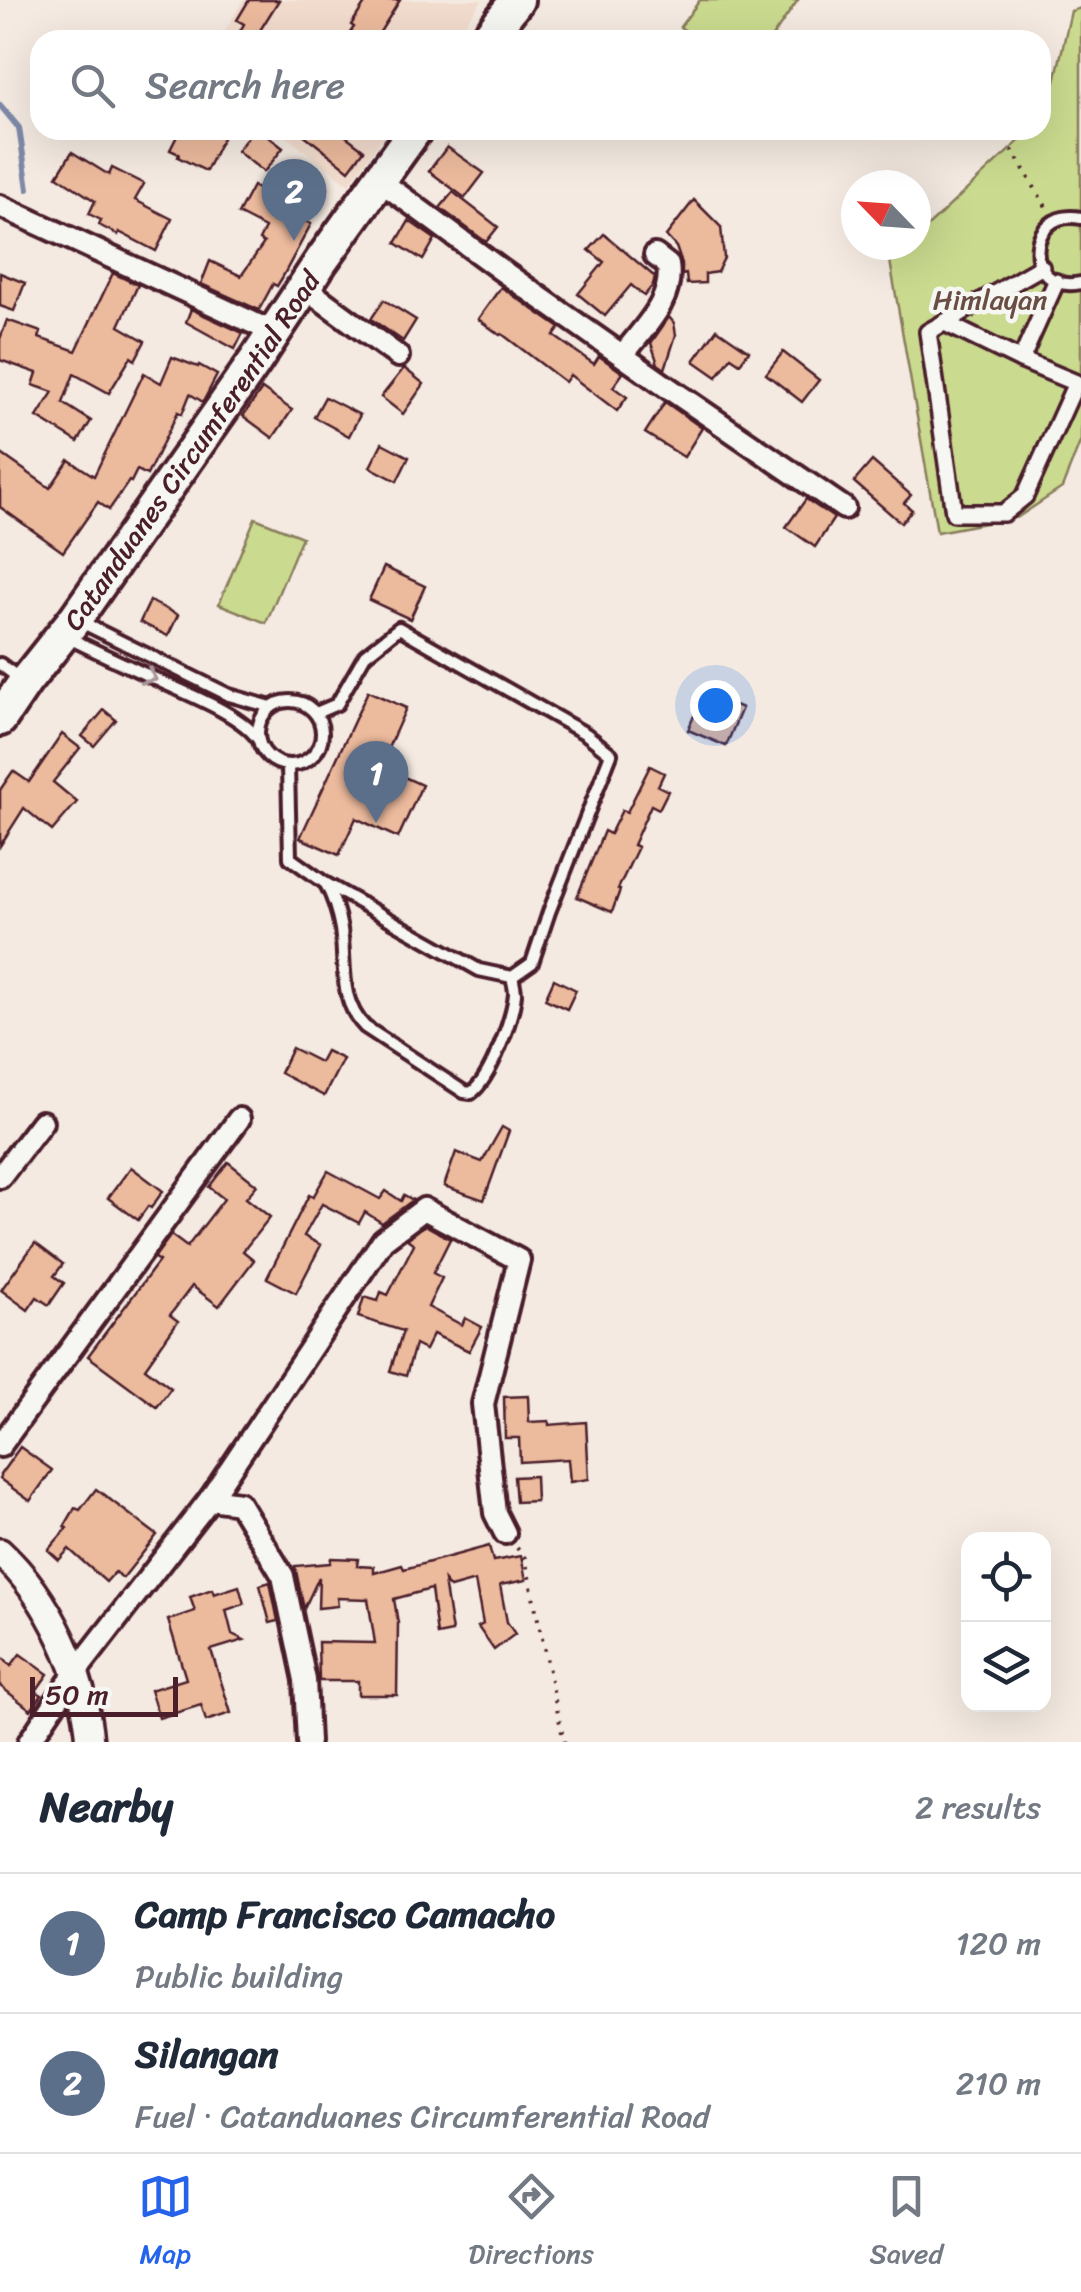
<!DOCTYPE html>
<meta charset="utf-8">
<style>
:root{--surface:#fff;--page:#f2f2f3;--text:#1f2937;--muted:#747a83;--line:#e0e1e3;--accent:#2563eb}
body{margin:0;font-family:Sriracha,sans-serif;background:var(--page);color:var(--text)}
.controls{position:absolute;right:30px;bottom:30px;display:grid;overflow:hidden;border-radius:20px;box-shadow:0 10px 40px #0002}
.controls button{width:90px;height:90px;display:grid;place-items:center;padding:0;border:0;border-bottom:2px solid var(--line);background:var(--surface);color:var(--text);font:50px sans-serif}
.compass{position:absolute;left:841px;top:170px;width:90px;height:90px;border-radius:50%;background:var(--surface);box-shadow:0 10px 40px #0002;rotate:295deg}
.scale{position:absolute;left:30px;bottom:25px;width:148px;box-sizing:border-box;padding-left:10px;border:5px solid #4a1f2b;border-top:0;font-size:28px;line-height:35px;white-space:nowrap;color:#4a1f2b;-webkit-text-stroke:8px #f6f6f2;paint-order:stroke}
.you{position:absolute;left:715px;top:705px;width:35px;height:35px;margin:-25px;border:8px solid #fff;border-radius:50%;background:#1a73e8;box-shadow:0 0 0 15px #1a73e833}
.badge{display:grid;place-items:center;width:65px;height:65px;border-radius:50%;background:var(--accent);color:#fff;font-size:32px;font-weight:700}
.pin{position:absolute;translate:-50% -82px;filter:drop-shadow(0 2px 5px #0008)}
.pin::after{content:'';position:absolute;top:52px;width:35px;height:30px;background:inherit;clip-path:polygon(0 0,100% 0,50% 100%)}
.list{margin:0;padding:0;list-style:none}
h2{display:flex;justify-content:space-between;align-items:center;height:130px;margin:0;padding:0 40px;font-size:42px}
h2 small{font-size:32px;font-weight:400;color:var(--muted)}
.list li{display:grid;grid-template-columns:65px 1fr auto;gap:30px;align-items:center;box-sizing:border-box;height:140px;padding:0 40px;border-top:2px solid var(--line)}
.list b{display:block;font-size:38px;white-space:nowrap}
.list p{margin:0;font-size:32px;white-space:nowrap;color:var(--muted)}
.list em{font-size:32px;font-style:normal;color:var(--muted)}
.icon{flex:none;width:55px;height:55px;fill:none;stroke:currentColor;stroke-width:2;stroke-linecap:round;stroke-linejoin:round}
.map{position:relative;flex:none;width:1081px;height:1742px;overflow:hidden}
.search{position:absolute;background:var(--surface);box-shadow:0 10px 40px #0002;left:30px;right:30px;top:30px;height:110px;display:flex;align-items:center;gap:25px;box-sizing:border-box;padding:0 35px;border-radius:30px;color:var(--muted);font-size:38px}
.sheet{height:410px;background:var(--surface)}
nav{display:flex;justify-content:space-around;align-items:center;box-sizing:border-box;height:140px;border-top:2px solid var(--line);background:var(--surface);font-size:28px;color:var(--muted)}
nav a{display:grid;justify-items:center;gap:5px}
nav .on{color:var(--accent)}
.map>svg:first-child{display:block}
.built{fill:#f2dccd}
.green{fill:#cadb8f;stroke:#8a7d5d;stroke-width:2.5}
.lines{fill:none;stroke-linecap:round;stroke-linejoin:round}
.stream{stroke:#7e89a8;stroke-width:6}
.building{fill:#ecba9d;stroke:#4a1f2b;stroke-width:2.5}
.service-casing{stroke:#4a1f2b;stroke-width:18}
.pedestrian-casing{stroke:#4a1f2b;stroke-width:22}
.minor-casing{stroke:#4a1f2b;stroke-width:28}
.tertiary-casing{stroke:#4a1f2b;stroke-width:32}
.primary-casing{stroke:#4a1f2b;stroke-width:40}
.path{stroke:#4a1f2b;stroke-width:4;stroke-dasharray:2.5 8;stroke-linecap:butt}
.service{stroke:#f6f6f2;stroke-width:10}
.pedestrian{stroke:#f6f6f2;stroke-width:15}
.minor{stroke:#f6f6f2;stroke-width:20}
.tertiary{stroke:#f6f6f2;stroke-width:25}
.primary{stroke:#f6f6f2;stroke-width:32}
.oneway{stroke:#a99598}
.labels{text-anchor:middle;stroke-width:9;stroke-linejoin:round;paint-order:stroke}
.park-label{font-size:28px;fill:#6a4e44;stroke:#f6f6f2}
.street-label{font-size:28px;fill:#4a1f2b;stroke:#f6f6f2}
</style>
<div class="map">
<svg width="1081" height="1742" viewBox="0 0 1081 1742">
<rect width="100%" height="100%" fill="#f4eae1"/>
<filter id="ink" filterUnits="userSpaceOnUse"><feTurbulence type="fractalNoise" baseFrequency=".01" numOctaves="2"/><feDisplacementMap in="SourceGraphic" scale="20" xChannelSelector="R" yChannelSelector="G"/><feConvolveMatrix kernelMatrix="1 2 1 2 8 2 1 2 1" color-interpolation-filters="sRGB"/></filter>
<g filter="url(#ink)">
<!-- built -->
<g class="built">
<polygon points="243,0 482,0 453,40 220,40"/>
<polygon points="277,130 388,130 349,184"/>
</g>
<!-- green -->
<g class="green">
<polygon points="700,0 798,0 770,40 700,40 680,27"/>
<polygon points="1081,8 1081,440 1062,488 1018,517 937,532 890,261 907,245 916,245 916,237 1031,130 1041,130 1041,121 1047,116 1071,11"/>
<polygon points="255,518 302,537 266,623 219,604"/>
</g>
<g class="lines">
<!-- stream -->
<polyline class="stream" points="0,105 19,128 28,189"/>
</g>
<!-- building -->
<g class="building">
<polygon points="249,0 279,0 254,40 235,40 244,24 237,20"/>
<polygon points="367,0 400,0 375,40 345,40 354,27 351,25"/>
<polygon points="180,130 214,130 224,135 206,171 178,157 179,154 170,150"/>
<polygon points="253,130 260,130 283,148 264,172 237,151"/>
<polygon points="298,130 338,130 364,150 349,170"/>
<polygon points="447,147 484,173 465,198 429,171"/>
<polygon points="72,152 109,175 112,168 144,184 135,200 172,219 156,251 119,232 118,235 99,225 101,220 89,214 95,201 57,176"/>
<polygon points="253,186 272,197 269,202 311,224 282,278 277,286 273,284 259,310 201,284 210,261 241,276 264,243 259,240 265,228 238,214"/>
<polygon points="453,192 498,227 486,242 440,208"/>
<polygon points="694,200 721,227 724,258 717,272 705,274 705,283 687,284 686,274 682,275 682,264 676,247 666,236"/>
<polygon points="409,221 435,239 423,260 396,243"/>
<polygon points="604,234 655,277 653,285 644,296 631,285 605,316 578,294 604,262 589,250"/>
<polygon points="0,273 25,283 14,311 0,306"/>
<polygon points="113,273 138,285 119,326 145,341 135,360 131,357 109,393 74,374 63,403 91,421 78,442 37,417 53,392 33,385 37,373 0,360 0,339 7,320 41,332 39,338 76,351"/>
<polygon points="501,287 560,328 554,336 594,364 599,356 623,373 613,387 627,397 617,411 570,375 565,382 502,334 500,335 478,319"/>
<polygon points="384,300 416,320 403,341 371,319"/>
<polygon points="191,309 243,333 235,349 186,322"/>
<polygon points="669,317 674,323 676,335 665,369 658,364 651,343"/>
<polygon points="717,329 749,351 740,363 731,357 717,377 694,361"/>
<polygon points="783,352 819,380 802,402 766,374"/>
<polygon points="172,357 198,367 199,365 217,375 203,402 190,394 182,414 178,412 147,475 137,470 131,482 129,481 109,510 98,502 63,552 0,507 0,453 50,488 69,460 94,476 144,373 161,383"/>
<polygon points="404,368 424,384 403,414 381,397"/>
<polygon points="262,389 292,410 273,438 243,416"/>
<polygon points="325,397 360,415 349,436 314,417"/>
<polygon points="665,402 702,428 684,457 645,433"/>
<polygon points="382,443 409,457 397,481 370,467"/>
<polygon points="872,461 911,495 904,503 912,510 901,523 854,482"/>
<polygon points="806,499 834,518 815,547 786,527"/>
<polygon points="384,567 425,586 410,619 369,600"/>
<polygon points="150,601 178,615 168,636 140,622"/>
<polygon points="368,691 406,708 380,766 422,785 398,838 356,818 339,855 300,838"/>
<polygon points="704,692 742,708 726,746 688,730"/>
<polygon points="104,710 116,720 94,746 82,736"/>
<polygon points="62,734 80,748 53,782 77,802 52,831 24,808 0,846 0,790 13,771 29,782"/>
<polygon points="650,766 664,773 658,786 668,791 659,809 651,805 633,845 638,847 618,889 620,890 612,912 577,897 604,831 610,834 622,810 627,812"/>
<polygon points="554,979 576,990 567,1009 545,999"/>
<polygon points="292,1048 320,1062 326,1051 343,1059 324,1096 280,1073"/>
<polygon points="502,1127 509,1131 484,1200 444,1186 456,1152 482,1162"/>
<polygon points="228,1162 257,1185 246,1198 270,1217 243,1251 254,1260 219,1306 192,1286 170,1315 178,1321 145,1368 171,1388 157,1407 88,1356 159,1261 154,1258 171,1235 187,1247 224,1199 209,1187"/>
<polygon points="131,1167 163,1191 151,1208 148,1206 138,1220 108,1198"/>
<polygon points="328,1171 380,1199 386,1191 401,1201 404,1195 413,1200 382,1223 365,1212 359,1223 322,1204 304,1236 321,1245 296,1293 267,1278 309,1195 313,1197"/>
<polygon points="425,1225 450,1239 433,1273 442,1278 428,1307 462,1325 465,1318 482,1327 469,1351 433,1334 425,1350 415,1345 406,1376 390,1371 403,1331 358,1317 364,1297 378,1301 381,1292 388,1295 414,1244 407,1239"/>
<polygon points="35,1243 63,1264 54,1276 64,1283 49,1305 37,1297 28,1310 1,1290"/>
<polygon points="528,1396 529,1422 549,1421 549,1425 586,1422 589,1479 570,1482 568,1459 520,1462 519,1438 505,1438 504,1397"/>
<polygon points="20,1447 52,1470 30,1501 0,1479 0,1475"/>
<polygon points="535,1476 536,1501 516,1502 514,1477"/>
<polygon points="96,1489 157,1535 123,1578 115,1572 106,1582 69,1549 59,1560 48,1550 67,1528 64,1527 75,1508 80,1510"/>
<polygon points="489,1546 493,1561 521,1556 526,1580 500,1585 507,1622 515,1634 494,1650 478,1627 483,1624 475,1581 450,1588 444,1581 452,1632 437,1635 431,1589 394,1599 398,1623 397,1695 358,1695 358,1681 319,1681 318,1642 375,1643 368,1599 337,1598 338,1606 318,1608 319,1577 304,1609 295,1566 330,1563 331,1558 358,1559 357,1566 374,1567 374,1573 402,1565 404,1569"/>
<polygon points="270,1582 278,1621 270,1623 260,1585"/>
<polygon points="239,1586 244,1604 226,1610 232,1634 244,1640 211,1650 231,1713 206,1721 201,1705 159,1718 150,1690 186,1679 168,1620 195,1611 190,1597 212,1589 214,1594"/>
<polygon points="20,1654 48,1674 36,1691 42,1695 31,1710 0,1686 0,1655 11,1666"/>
</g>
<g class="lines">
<defs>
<g id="service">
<path d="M1081 218C1024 207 1022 295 1081 283"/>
<polyline points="81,622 229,695 271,707"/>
<path d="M67 637C99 653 130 667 162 682 190 695 240 714 258 739"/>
<polyline points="0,664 20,679"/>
<circle cx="290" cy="733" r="32"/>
<polyline points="288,765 290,858 325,883 479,970 512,977 532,963 549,912 611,754 586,734 399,628 365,655 337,704 316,713"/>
<path d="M326 884C334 899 338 912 341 929 346 964 338 999 365 1027L464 1092 471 1093C490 1080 513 1018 515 994 515 990 513 981 512 977"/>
</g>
<g id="pedestrian">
<polyline points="1041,267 928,332 954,513 1004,513 1025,496 1076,383 1021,360 1056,282"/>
<polyline points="945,323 1021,360"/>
</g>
<g id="minor">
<polyline points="379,180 501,270 664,385 844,508"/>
<polyline points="0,206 273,332"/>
<polyline points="304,287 398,356"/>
<path d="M623 355C643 328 674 301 668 265L655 255"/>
<polyline points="0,1177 42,1122"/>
<polyline points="0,1446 239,1119"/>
<polyline points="210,1499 239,1503 283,1576 305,1680 308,1742"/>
<polyline points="29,1742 75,1673 210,1499 383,1240 424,1209 519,1260 483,1404 495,1513 505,1533"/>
</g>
<path id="tertiary" d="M0 1552C49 1597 85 1675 90 1742"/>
<g id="primary">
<polyline points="486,40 517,0"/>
<path id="s1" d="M0 719 25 682 75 619 254 363 322 260 415 130"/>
</g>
</defs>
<!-- service casing -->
<use href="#service" class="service-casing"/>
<!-- pedestrian casing -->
<use href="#pedestrian" class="pedestrian-casing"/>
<!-- minor casing -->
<use href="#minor" class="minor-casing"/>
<!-- tertiary casing -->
<use href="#tertiary" class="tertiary-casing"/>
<!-- primary casing -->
<use href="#primary" class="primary-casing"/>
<!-- path -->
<g class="path">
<polyline points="1012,150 1048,210"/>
<polyline points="517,1548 525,1558 564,1742"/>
</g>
<!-- service -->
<use href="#service" class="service"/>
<!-- pedestrian -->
<use href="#pedestrian" class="pedestrian"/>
<!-- minor -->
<use href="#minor" class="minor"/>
<!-- tertiary -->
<use href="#tertiary" class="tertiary"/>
<!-- primary -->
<use href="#primary" class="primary"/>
</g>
<!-- one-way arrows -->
<defs><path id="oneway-chevron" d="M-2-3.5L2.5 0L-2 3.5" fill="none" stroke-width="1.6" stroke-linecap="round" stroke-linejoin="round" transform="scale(2.5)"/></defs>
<use class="oneway" href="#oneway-chevron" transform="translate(150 677) rotate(25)"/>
</g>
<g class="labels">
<!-- park labels -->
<g class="park-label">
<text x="990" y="309">Himlayan</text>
</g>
<!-- street labels -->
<g class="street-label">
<text dy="10" stroke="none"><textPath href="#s1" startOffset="330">Catanduanes Circumferential Road</textPath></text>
</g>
</g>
</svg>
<div class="controls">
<button><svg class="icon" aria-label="locate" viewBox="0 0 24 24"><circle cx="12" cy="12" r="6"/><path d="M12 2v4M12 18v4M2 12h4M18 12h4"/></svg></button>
<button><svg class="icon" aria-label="layers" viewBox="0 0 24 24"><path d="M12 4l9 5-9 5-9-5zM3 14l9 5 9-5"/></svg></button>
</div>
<svg class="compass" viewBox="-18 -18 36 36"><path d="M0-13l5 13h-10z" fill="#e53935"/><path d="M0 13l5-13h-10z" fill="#747a83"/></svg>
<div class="scale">50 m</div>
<div class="you"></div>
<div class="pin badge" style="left:376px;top:823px;background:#5c6f8a">1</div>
<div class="pin badge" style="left:294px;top:241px;background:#5c6f8a">2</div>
<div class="search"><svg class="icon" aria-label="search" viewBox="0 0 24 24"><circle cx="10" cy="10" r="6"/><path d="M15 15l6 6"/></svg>Search here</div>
</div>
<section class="sheet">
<h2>Nearby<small>2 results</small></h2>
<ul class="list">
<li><span class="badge" style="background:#5c6f8a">1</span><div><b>Camp Francisco Camacho</b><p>Public building</p></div><em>120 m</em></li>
<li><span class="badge" style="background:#5c6f8a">2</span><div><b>Silangan</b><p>Fuel · Catanduanes Circumferential Road</p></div><em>210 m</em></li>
</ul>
</section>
<nav>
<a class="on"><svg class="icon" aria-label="map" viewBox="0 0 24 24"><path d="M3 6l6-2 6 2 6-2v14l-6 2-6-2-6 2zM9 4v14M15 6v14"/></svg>Map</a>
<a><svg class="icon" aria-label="directions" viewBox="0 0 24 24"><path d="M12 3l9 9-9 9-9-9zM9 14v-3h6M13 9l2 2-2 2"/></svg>Directions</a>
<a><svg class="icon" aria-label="saved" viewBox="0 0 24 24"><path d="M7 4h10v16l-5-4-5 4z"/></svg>Saved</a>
</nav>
